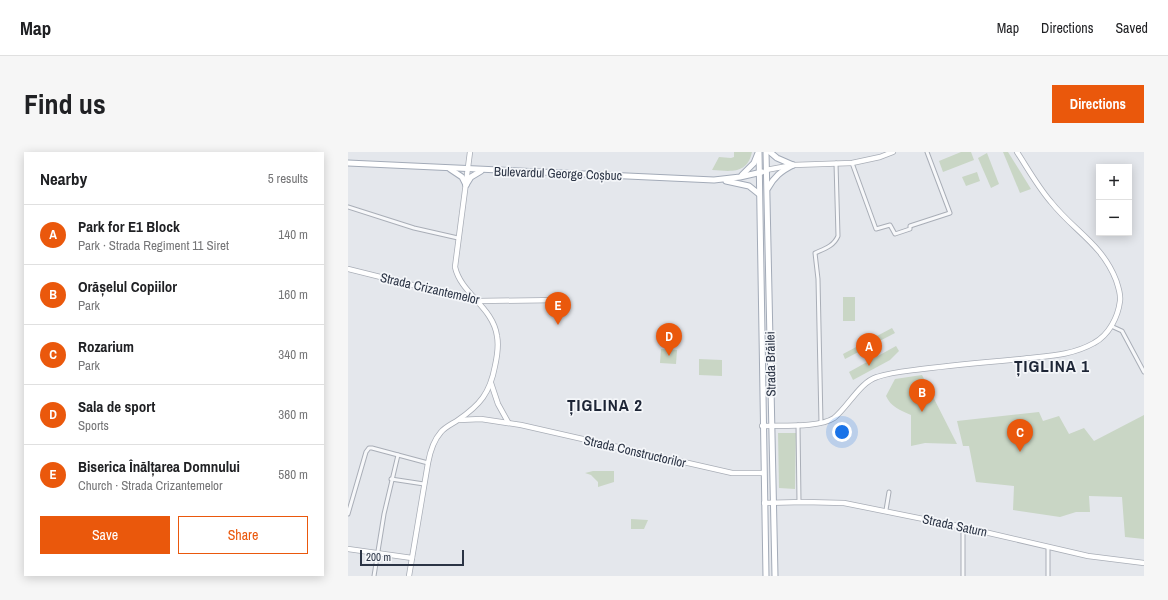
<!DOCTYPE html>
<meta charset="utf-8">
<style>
:root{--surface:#fff;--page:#f6f6f6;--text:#202124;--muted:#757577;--line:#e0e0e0;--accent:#ea580c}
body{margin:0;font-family:"Archivo Narrow",sans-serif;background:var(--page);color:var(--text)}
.controls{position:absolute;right:12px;top:12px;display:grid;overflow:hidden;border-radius:0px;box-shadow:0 2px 10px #0003}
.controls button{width:36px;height:36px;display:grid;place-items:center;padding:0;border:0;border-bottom:1px solid var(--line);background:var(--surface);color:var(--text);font:20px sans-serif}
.scale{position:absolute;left:12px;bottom:10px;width:104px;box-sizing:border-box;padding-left:4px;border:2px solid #2b3445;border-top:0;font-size:11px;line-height:14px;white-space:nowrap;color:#2b3445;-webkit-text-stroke:3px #f4f6f9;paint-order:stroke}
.you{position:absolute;left:494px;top:280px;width:14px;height:14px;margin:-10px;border:3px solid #fff;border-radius:50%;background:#1a73e8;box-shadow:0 0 0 6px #1a73e833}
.badge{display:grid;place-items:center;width:26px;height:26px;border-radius:50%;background:var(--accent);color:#fff;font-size:13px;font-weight:700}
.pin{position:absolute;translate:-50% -33px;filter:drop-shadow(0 1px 2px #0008)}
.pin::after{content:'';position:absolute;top:21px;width:14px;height:12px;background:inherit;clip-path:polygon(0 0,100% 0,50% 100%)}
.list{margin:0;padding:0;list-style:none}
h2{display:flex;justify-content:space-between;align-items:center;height:52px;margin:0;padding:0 16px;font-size:17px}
h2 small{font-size:13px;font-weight:400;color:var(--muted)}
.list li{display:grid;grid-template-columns:26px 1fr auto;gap:12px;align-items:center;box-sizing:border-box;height:60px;padding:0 16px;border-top:1px solid var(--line)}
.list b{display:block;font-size:15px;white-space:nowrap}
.list p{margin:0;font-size:13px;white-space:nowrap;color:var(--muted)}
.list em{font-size:13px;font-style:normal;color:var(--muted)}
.actions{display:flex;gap:8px;padding:12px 16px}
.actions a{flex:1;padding:9px 0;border:1px solid var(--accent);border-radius:0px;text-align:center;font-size:14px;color:var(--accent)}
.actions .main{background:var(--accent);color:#fff}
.map{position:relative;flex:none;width:796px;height:424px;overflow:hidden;border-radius:0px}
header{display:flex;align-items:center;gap:24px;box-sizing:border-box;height:56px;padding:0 20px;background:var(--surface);border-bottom:1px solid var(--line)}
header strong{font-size:19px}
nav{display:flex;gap:22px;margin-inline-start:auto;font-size:14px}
.intro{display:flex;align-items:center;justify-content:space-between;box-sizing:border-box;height:96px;padding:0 24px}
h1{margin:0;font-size:28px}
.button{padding:10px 18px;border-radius:0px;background:var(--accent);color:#fff;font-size:14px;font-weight:700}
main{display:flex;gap:24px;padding:0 24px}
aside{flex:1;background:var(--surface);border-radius:0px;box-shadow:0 2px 10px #0003}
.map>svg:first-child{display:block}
.green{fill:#c9d6c5}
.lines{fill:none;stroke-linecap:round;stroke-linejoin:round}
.street-casing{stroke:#a9aeb7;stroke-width:5}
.secondary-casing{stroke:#a9aeb7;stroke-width:6}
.primary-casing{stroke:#a3abb8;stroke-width:7}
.street{stroke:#f7f8fa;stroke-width:3}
.secondary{stroke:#fff;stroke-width:4.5}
.primary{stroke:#fff;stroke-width:5}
.labels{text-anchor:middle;stroke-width:3.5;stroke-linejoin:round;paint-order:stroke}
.street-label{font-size:13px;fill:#2b3445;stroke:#f4f6f9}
.district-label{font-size:17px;font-weight:bold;letter-spacing:1px;fill:#1d2536;stroke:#f4f6f9}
</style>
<header>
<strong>Map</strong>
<nav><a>Map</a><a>Directions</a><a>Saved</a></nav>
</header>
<div class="intro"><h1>Find us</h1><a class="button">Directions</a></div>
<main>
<aside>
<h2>Nearby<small>5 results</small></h2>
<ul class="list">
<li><span class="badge">A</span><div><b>Park for E1 Block</b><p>Park · Strada Regiment 11 Siret</p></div><em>140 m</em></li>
<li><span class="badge">B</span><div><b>Orășelul Copiilor</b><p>Park</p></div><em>160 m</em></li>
<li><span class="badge">C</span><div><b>Rozarium</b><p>Park</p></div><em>340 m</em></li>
<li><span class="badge">D</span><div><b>Sala de sport</b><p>Sports</p></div><em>360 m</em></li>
<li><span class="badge">E</span><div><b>Biserica Înălțarea Domnului</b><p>Church · Strada Crizantemelor</p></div><em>580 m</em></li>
</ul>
<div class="actions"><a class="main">Save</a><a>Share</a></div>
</aside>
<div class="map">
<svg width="796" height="424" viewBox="0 0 796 424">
<rect width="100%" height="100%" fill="#e4e7ec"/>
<!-- green -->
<g class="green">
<path d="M386 0H404C399 23 382 19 364 18L371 5 383 6 386 5Z"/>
<polygon points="613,0 623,0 626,8 595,20 591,9"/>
<polygon points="655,0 660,0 683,37 672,41"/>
<polygon points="639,1 651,32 643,36 630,6"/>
<polygon points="629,20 632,29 618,34 614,25"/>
<rect x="495" y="145" width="12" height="24"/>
<polygon points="544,176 547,181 497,207 495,202"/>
<polygon points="548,194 551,199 542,208 505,228 501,220"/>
<polygon points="313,197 329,198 328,212 312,211"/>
<polygon points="351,207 374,208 374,224 351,223"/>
<path d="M574 223 609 292 577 291 563 294V263C552 258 543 255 538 244L547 227Z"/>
<polygon points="691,260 695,269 711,264 721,282 736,276 746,289 796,263 796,387 777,385 774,345 741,344 742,360 728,360 712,365 665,358 666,334 628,330 621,294 615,294 609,269"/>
<polygon points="430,281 448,281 447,337 431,336"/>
<polygon points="245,319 266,319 266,330 250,335 250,330 243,323 237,321"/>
<polygon points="283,367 300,368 296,377 283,377"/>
</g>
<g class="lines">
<defs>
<g id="street">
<polyline points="504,11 528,77 542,73 547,82 562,77 562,74 602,61 579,0"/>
<polyline points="0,55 66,76 110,86"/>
<polyline points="763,174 774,179 796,220"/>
<path d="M473 271 470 127 467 101C476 97 486 94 490 84L488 11"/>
<polyline points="450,273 451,350"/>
<polyline points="43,327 76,332"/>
<polyline points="538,358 541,340"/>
<polyline points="0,362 18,300 21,296 24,296 80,311"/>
<polyline points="26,424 36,362 50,303"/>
<polyline points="615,424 615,375"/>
<polyline points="700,424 700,395"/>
</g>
<g id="secondary">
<polyline points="418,18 445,13 504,11 532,5 545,0"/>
<polyline points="0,117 129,149 212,148"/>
<polyline points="143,231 150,252 160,270"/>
<polyline points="111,268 133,267 173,273 384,321 415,321"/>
<path d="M414 274C433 273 471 276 486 266 500 255 512 230 529 225 544 220 559 219 574 217 607 213 640 210 673 207 698 204 723 204 746 191 761 183 770 165 772 149 773 142 770 134 768 128 754 92 726 79 703 50 690 35 680 17 669 0"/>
<polyline points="416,351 456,350 496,351 615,375 740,404 796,411"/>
<polyline points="0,397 64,406"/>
<path d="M61 424 80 311C82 300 85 289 93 280 97 275 104 272 110 268 132 253 142 241 147 214 149 205 151 194 149 184 145 155 113 142 107 115L122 0"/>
</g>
<g id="primary">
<polyline points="411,0 418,424"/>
<polyline points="418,0 427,424"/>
<polyline points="422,0 429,6 445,13"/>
<polyline points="0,11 366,28 392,25 414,20"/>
<polyline points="102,17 114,25 118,33"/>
<polyline points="394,23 406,11 410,1"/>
<polyline points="378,29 401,34 411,42"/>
<polyline points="118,33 123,25 133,19"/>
<path d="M420 36C426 25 433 19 445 13"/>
</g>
</defs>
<!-- street casing -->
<use href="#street" class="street-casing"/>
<!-- secondary casing -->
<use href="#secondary" class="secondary-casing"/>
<!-- primary casing -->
<use href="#primary" class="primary-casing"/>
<!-- street -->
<use href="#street" class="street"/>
<!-- secondary -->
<use href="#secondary" class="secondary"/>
<!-- primary -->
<use href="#primary" class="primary"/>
</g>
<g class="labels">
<!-- street labels -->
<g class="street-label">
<text transform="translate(210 21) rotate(2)" y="5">Bulevardul George Coșbuc</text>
<text transform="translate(82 136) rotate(13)" y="5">Strada Crizantemelor</text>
<text transform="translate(422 212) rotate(-91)" y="5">Strada Brăilei</text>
<text transform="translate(287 299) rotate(13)" y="5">Strada Constructorilor</text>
<text transform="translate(607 373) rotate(12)" y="5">Strada Saturn</text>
</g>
<!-- district labels -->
<g class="district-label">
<text x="704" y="220">ȚIGLINA 1</text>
<text x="257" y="259">ȚIGLINA 2</text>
</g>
</g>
</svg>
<div class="controls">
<button>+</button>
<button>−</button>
</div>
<div class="scale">200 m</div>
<div class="you"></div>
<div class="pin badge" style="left:521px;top:214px">A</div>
<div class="pin badge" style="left:574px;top:260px">B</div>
<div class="pin badge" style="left:672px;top:300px">C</div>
<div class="pin badge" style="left:321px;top:204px">D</div>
<div class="pin badge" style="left:210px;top:173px">E</div>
</div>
</main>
